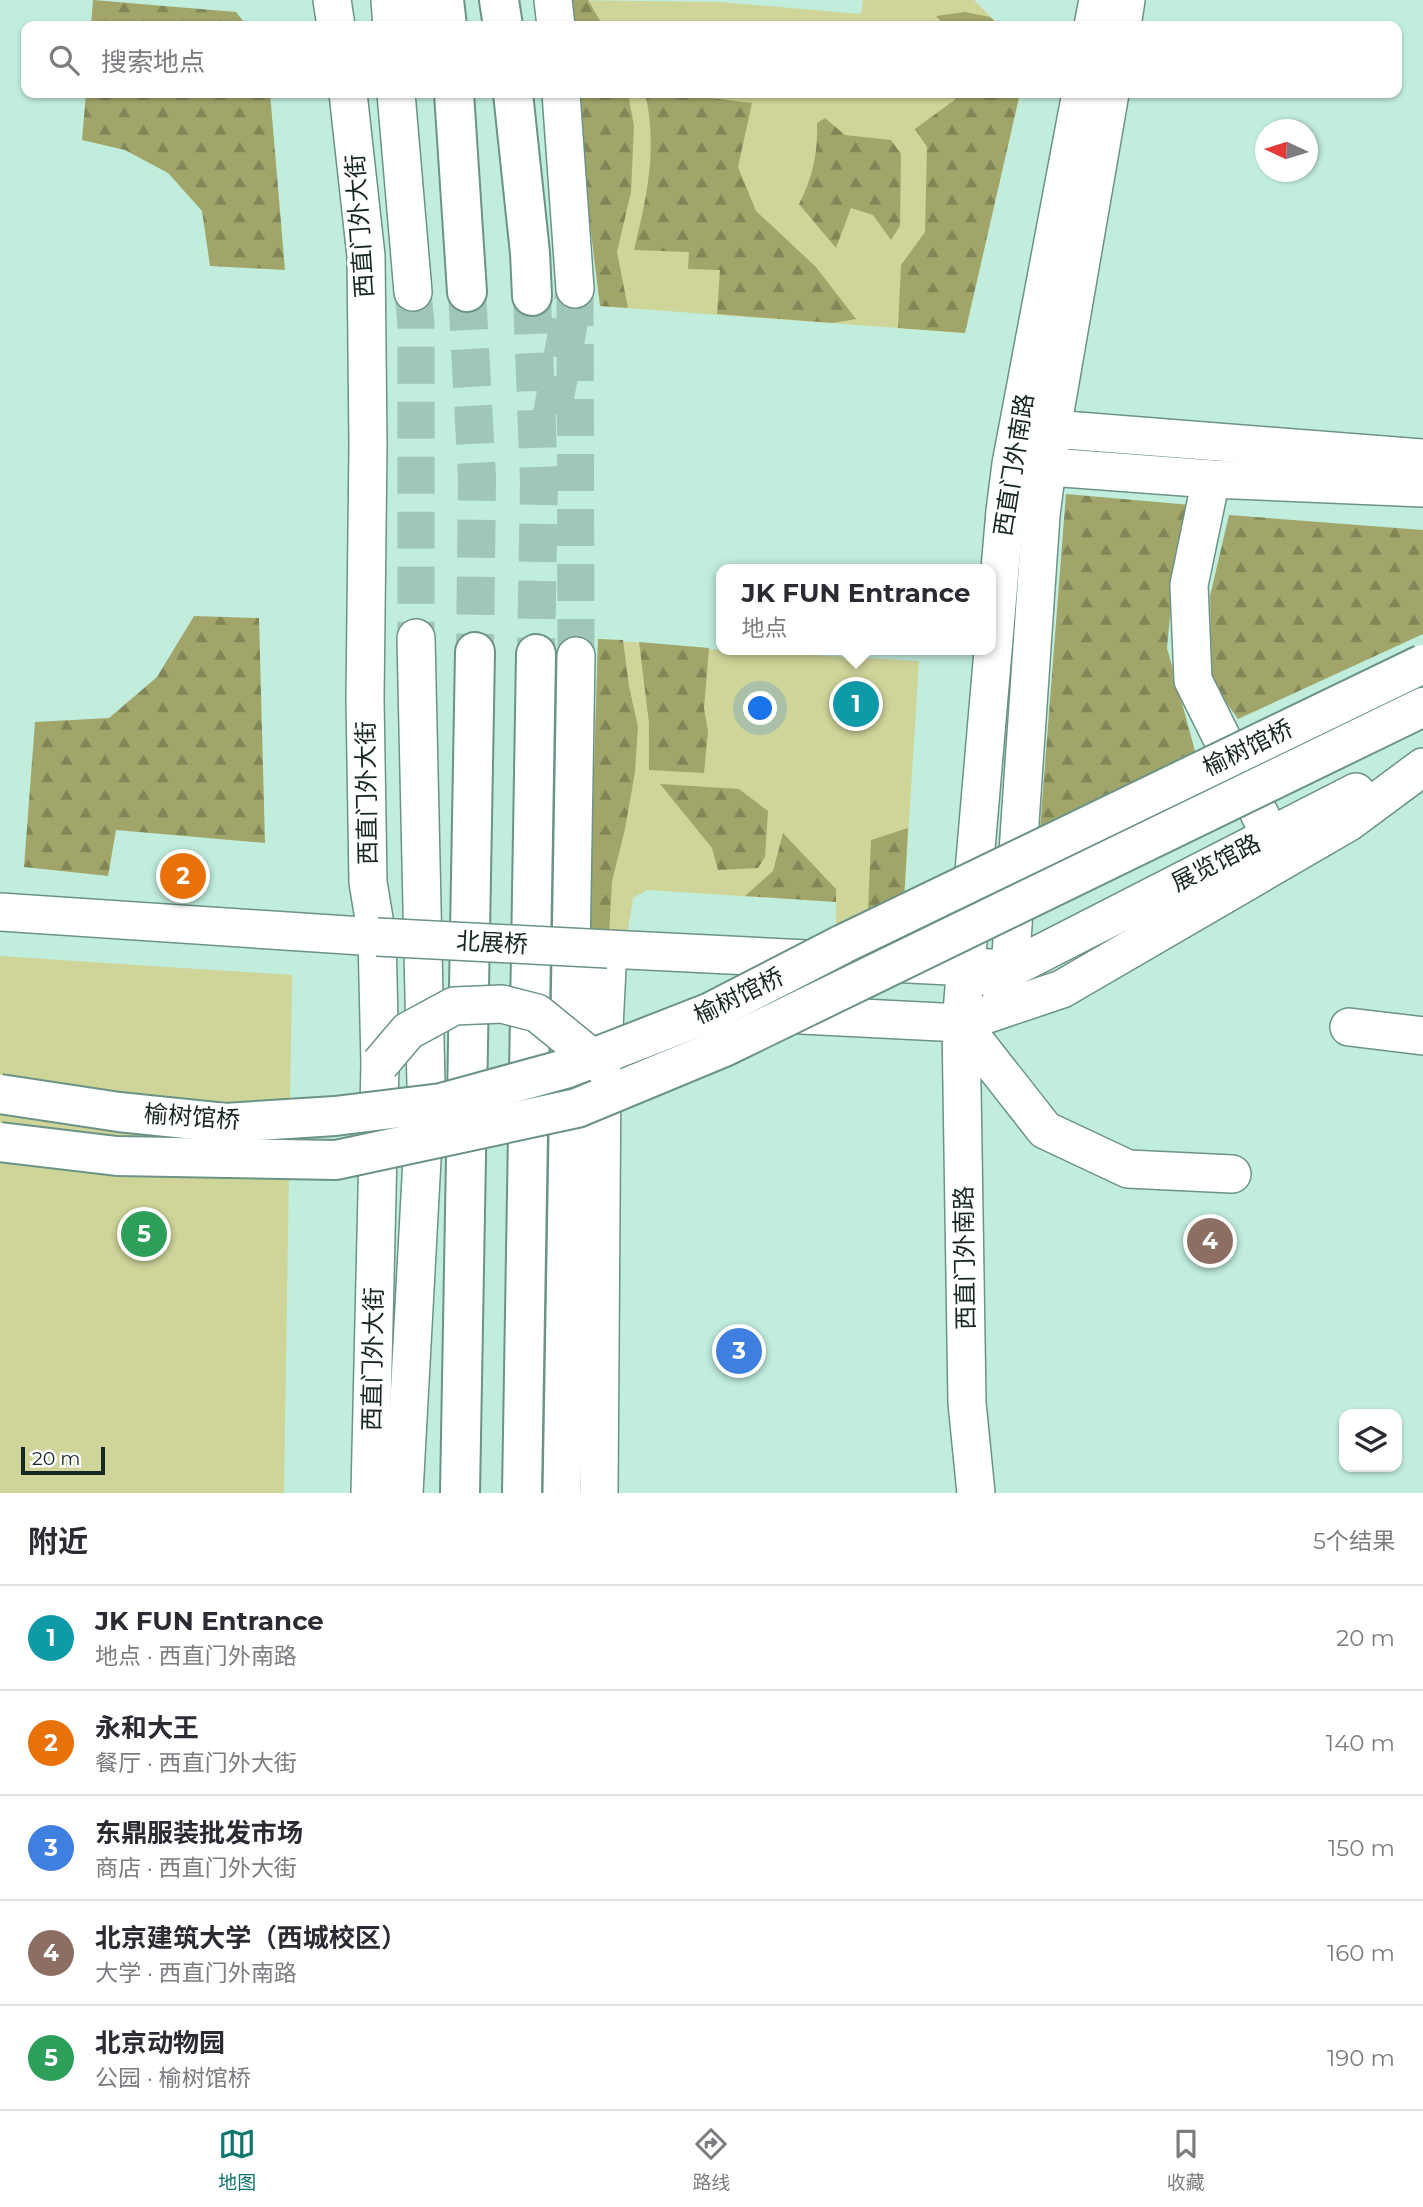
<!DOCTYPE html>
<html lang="zh">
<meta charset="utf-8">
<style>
:root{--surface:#fff;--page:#f2f2f3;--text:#2b2b33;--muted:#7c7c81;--line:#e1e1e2;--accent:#0f766e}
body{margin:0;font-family:Montserrat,"Noto Sans SC",sans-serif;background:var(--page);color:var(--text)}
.controls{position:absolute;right:21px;bottom:21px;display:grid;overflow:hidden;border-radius:14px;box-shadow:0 2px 5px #0004}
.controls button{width:63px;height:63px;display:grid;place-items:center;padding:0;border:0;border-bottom:2px solid var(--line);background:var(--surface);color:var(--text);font:35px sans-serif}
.compass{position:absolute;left:1255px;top:119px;width:63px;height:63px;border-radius:50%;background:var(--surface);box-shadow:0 2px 5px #0004;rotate:274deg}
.scale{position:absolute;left:21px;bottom:18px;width:84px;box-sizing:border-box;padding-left:7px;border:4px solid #172822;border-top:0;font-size:19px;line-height:24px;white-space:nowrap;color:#172822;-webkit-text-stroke:5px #fff;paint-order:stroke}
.you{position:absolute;left:761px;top:709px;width:24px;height:24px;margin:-18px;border:5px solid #fff;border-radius:50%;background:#1a73e8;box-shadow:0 0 0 10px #1a73e833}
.badge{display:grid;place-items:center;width:46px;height:46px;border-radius:50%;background:var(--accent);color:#fff;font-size:23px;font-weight:700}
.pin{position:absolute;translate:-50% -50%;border:4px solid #fff;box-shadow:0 2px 7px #0006}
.popup{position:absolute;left:716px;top:564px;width:280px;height:91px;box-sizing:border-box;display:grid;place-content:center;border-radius:14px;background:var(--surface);filter:drop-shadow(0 2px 5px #0005);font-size:23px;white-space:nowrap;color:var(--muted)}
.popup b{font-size:26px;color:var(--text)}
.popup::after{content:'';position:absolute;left:50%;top:100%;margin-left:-14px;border:14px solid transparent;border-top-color:var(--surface)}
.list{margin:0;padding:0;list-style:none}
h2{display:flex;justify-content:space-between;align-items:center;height:91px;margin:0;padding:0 28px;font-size:30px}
h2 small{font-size:23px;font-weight:400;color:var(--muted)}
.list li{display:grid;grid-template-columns:46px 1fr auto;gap:21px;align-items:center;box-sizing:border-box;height:105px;padding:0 28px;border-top:2px solid var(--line)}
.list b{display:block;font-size:26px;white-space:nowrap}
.list p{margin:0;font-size:23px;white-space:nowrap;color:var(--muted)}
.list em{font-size:23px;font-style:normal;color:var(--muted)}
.icon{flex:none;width:38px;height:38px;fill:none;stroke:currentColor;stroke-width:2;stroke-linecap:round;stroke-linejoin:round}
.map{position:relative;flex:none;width:1423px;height:1493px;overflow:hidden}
.search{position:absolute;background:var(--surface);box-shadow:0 2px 5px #0004;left:21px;right:21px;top:21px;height:77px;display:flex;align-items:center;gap:18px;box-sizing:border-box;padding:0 24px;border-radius:14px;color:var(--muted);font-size:26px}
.sheet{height:616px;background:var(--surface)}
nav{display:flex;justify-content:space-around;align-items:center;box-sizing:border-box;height:98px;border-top:2px solid var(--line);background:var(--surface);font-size:19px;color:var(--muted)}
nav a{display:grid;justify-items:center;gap:4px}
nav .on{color:var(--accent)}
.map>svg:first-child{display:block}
.green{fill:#cfd499}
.forest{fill:url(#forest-firs)}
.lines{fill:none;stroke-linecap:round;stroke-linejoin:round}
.minor-tunnel{stroke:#9fc6b8;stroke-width:37;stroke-dasharray:37 18;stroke-linecap:butt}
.highway-tunnel{stroke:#9fc6b8;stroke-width:38;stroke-dasharray:38 19;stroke-linecap:butt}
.minor-casing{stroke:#6b9386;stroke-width:40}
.highway-casing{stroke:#6b9386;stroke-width:42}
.minor{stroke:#fff;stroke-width:37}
.highway{stroke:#fff;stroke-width:38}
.minor-bridge-casing{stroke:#6b9386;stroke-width:40;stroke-linecap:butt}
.major-bridge-casing{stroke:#6b9386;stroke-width:42;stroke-linecap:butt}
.minor-bridge{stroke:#fff;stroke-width:37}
.major-bridge{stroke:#fff;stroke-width:38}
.labels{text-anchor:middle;stroke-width:7;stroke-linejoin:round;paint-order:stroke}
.street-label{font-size:24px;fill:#172822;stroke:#fff}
</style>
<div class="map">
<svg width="1423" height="1493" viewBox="0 0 1423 1493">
<defs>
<pattern id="forest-firs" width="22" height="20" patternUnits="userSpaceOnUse" patternTransform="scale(1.75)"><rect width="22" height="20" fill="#a1a56a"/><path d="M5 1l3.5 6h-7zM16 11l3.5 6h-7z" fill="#828657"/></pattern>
</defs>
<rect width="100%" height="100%" fill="#c1eddd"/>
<!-- green -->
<g class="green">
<polygon points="563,0 720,2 861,14 863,0 974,0 1000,26 566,26"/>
<polygon points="574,93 1020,93 965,333 600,306"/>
<polygon points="598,639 721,650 919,661 902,936 836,933 836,902 647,890 633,898 627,936 589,934"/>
<polygon points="0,956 292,975 284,1493 0,1493"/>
</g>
<!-- forest -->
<g class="forest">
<polygon points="93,0 236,12 247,26 91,26"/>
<polygon points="563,0 588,0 603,26 566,26"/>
<polygon points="965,12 990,17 1000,26 945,26 936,16"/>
<polygon points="86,93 270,93 285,270 210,266 202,211 168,173 125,150 82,140"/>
<polygon points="574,93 628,93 634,126 631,192 617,252 628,308 600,306"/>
<path d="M645 93H702V97L752 103 738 167 756 211 816 267 856 319 833 323 717 314 720 270 688 269 689 252 634 250C647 196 658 148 645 93Z"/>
<polygon points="964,93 1020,93 965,333 898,328 901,265 925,232 927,147 915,129"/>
<path d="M825 118 845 135 891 140 901 154 900 226 891 240 873 215 851 208 836 248 799 204C813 178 818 152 817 123Z"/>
<polygon points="1066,494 1191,505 1173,583 1167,648 1195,751 1040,829"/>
<polygon points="1229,515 1423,530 1423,634 1238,719 1212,683 1210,596"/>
<polygon points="194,616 259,618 265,843 116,830 108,876 24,867 35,722 109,718 157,677"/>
<polygon points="598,639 623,640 629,686 638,727 635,772 625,829 612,881 609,935 589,934"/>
<polygon points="639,642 709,648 704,708 708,731 704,773 649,770 649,723"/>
<polygon points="660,784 739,789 768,811 765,857 758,868 718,870 712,848"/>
<polygon points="908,828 902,936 867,934 871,840"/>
<polygon points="783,833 836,889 836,902 745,896 773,871"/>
</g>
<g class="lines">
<!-- minor-tunnel -->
<g class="minor-tunnel">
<polyline points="575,289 576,656"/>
<polyline points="413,292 416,325 416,638"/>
</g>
<!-- highway-tunnel -->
<g class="highway-tunnel">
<polyline points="467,292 477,478 475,652"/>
<polyline points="532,296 539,482 536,654"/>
<polyline points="552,414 575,289"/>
</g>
<defs>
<g id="minor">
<polyline points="332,0 336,26"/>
<polyline points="390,0 392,26"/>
<polyline points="553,0 556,26"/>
<polyline points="1093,26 1098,0"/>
<polyline points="1122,26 1126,0"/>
<polyline points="348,93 366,256 368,445 365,699 368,882 377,937 380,1064 370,1493"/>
<polyline points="396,93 413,292"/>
<polyline points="561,93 575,289"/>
<polyline points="1052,429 1423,458"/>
<polyline points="1023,465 1211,479 1423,488"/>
<polyline points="1211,479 1189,585 1193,680 1270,835"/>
<polyline points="0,912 377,937"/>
<polyline points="1010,969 1041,515 1052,429 1110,93"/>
<polyline points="997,983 1010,969 1356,792"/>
<polyline points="782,1014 961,1023 1062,989 1349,822 1423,767"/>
<polyline points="961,1023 1045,1130 1128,1169 1232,1174"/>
<polyline points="1349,1027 1423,1036"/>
<polyline points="404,1493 426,1085 416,638"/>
<polyline points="562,1493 576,656"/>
<polyline points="599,1493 602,1066 608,949 1010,969"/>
<polyline points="976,1493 967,1403 961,1023 1005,511 1011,464 1081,93"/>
</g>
<g id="highway">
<polyline points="409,0 417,26"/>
<polyline points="444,0 447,26"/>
<polyline points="499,0 503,26"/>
<polyline points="454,93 467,292"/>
<polyline points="513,93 530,253 532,296"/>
<polyline points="460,1493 475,652"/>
<polyline points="522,1493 536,654"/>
</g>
</defs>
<!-- minor casing -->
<use href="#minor" class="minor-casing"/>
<!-- highway casing -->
<use href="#highway" class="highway-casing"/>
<!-- minor -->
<use href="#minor" class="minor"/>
<!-- highway -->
<use href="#highway" class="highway"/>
<defs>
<g id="minor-bridge">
<polyline points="377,937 608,949"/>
<polyline points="380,1064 408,1031 454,1006 502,1004 537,1013 602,1066"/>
</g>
<g id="major-bridge">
<polyline points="0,1094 119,1112 225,1123 335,1116 441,1103 565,1069 711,1012 843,944 1423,664"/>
<polyline points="0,1142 117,1156 336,1160 577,1108 724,1047 1423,707"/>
</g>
</defs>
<!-- minor-bridge casing -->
<use href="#minor-bridge" class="minor-bridge-casing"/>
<!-- major-bridge casing -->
<use href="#major-bridge" class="major-bridge-casing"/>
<!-- minor-bridge -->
<use href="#minor-bridge" class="minor-bridge"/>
<!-- major-bridge -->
<use href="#major-bridge" class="major-bridge"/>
</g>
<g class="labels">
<!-- street labels -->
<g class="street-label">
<text transform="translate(360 226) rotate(-94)" y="8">西直门外大街</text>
<text transform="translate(1014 465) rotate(-81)" y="8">西直门外南路</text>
<text transform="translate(1248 748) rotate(-26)" y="8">榆树馆桥</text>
<text transform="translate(367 793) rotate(-91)" y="8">西直门外大街</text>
<text transform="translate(1216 863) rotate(-27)" y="8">展览馆路</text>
<text transform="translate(492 943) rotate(3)" y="8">北展桥</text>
<text transform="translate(739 996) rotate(-26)" y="8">榆树馆桥</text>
<text transform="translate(192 1117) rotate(4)" y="8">榆树馆桥</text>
<text transform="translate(965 1258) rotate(-91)" y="8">西直门外南路</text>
<text transform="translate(373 1359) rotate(-89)" y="8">西直门外大街</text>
</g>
</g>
</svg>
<div class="controls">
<button><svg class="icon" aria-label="layers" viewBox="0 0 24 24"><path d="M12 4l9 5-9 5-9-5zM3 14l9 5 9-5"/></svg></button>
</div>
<svg class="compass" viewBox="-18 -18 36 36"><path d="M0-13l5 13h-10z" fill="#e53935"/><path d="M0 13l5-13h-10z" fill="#7c7c81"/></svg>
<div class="scale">20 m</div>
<div class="you"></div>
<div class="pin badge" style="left:856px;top:704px;background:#0f9aa8">1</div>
<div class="popup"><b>JK FUN Entrance</b>地点</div>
<div class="pin badge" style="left:183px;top:876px;background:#e8710a">2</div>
<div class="pin badge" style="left:739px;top:1351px;background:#3f7fe0">3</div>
<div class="pin badge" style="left:1210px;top:1241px;background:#8d6e63">4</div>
<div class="pin badge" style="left:144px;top:1234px;background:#2e9e5b">5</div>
<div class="search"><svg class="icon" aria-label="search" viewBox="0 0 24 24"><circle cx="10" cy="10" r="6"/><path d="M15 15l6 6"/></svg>搜索地点</div>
</div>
<section class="sheet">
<h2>附近<small>5个结果</small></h2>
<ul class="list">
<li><span class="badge" style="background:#0f9aa8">1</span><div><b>JK FUN Entrance</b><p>地点 · 西直门外南路</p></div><em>20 m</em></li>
<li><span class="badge" style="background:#e8710a">2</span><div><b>永和大王</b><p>餐厅 · 西直门外大街</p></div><em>140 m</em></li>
<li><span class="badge" style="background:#3f7fe0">3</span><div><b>东鼎服装批发市场</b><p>商店 · 西直门外大街</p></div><em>150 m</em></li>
<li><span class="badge" style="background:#8d6e63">4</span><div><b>北京建筑大学（西城校区）</b><p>大学 · 西直门外南路</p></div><em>160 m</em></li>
<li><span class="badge" style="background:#2e9e5b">5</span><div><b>北京动物园</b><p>公园 · 榆树馆桥</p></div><em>190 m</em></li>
</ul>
</section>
<nav>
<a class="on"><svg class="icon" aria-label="map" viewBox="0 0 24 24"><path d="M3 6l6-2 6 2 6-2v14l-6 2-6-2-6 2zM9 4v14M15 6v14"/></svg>地图</a>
<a><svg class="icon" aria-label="directions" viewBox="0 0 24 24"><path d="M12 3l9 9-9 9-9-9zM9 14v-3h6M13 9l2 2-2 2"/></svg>路线</a>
<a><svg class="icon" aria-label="saved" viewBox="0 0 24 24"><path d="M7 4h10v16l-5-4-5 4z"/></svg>收藏</a>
</nav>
